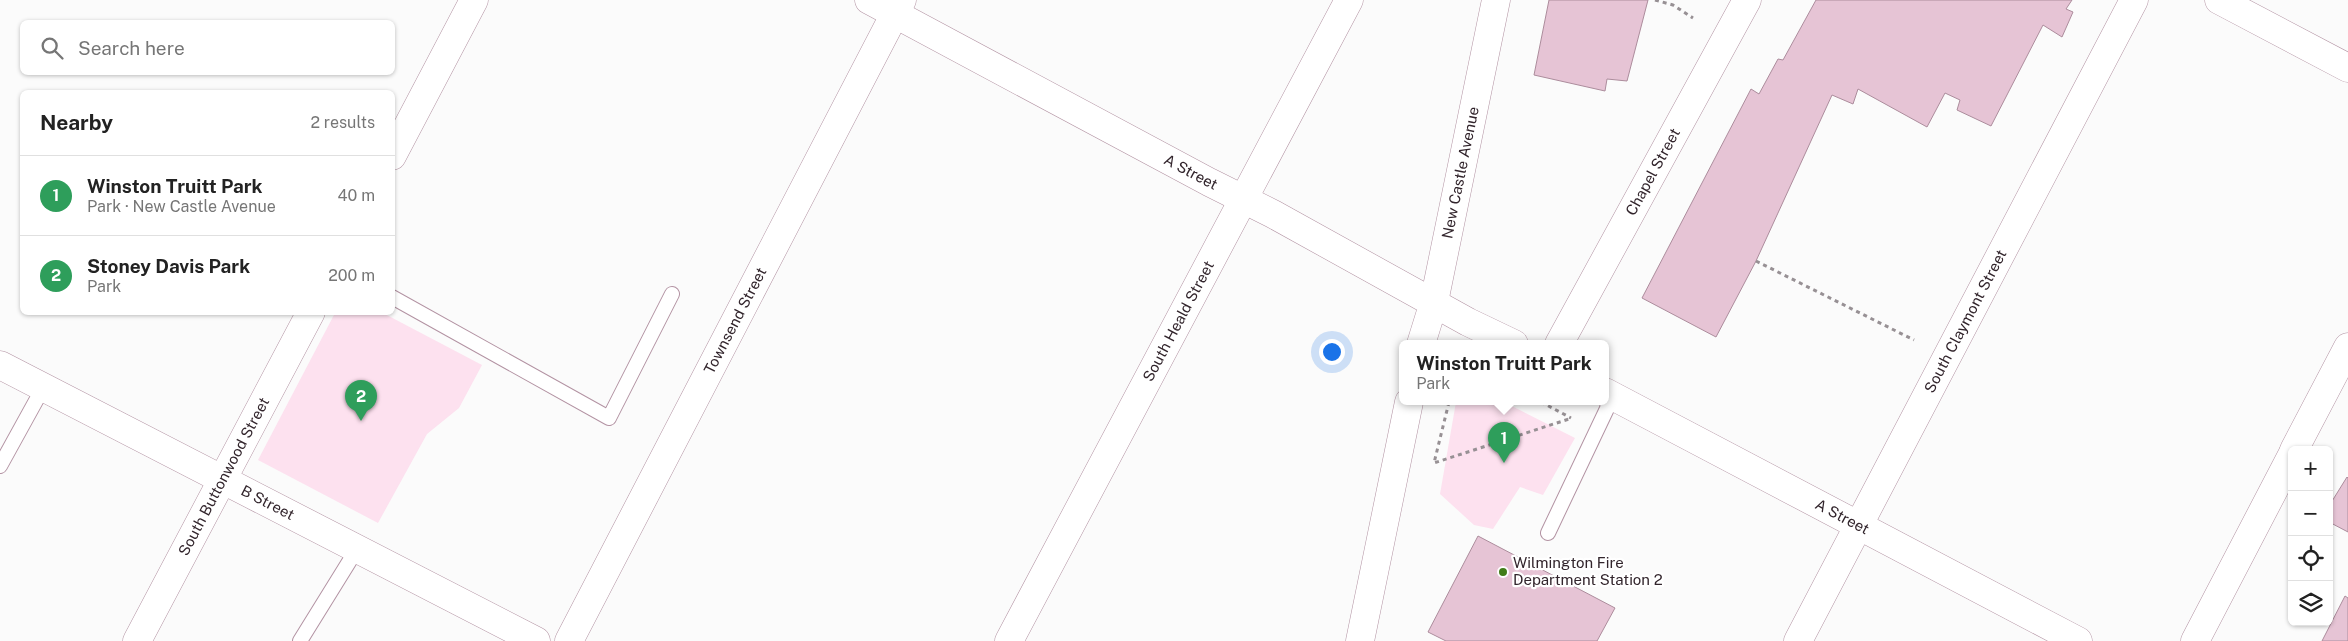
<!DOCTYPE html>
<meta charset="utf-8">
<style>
:root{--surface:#fff;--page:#f6f6f6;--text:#222;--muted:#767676;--line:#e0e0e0;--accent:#111827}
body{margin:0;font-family:"Public Sans",sans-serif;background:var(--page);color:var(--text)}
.controls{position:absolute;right:15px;bottom:15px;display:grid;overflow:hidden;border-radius:8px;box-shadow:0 1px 4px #0004}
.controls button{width:45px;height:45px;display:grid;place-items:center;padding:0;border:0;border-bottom:1px solid var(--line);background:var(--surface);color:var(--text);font:25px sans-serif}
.you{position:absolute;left:1331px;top:351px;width:18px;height:18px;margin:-12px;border:4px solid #fff;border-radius:50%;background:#1a73e8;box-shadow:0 0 0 8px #1a73e833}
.badge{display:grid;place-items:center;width:32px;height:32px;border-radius:50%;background:var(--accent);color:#fff;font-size:16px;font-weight:700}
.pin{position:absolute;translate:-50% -41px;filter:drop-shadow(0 1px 2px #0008)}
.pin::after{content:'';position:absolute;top:26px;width:18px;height:15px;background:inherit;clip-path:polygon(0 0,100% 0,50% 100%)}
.popup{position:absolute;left:1399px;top:340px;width:210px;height:65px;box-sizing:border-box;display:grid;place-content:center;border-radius:8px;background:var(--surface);filter:drop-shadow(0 1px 4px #0005);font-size:16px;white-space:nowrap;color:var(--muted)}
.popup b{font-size:19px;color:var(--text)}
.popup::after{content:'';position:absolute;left:50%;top:100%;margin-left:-10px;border:10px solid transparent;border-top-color:var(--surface)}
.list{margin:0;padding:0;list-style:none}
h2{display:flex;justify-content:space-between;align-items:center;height:65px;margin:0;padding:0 20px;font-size:21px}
h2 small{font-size:16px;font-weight:400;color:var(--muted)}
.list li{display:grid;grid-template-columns:32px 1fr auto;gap:15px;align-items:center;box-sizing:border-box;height:80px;padding:0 20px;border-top:1px solid var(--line)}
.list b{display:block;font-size:19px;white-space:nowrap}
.list p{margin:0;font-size:16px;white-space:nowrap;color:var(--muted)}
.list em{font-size:16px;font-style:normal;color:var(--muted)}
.icon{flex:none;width:28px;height:28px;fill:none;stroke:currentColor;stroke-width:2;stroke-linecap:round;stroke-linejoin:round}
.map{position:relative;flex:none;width:2348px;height:641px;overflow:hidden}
.search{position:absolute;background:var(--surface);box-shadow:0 1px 4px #0004;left:20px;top:20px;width:375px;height:55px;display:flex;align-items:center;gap:12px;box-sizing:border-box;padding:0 18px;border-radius:8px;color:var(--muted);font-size:19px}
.panel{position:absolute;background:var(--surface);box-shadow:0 1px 4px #0004;left:20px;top:90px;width:375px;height:225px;border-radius:8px}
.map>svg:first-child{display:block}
.green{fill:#fde1ef}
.building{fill:#e6c4d5;stroke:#ac8c9c}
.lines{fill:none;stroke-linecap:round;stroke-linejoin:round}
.service-casing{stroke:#b393a3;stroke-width:16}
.minor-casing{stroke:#b393a3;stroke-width:29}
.tertiary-casing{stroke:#b393a3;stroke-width:29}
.primary-casing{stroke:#b393a3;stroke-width:29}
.path{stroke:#979094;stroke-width:3;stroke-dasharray:4 4;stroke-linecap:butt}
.service{stroke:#fff;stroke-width:14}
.minor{stroke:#fff;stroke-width:28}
.tertiary{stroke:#fff;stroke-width:28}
.primary{stroke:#fff;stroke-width:28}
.poi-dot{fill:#407c18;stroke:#fff;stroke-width:2}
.labels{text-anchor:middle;stroke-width:4.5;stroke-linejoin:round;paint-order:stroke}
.street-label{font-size:15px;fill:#32252c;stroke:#fff}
.poi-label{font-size:15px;fill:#32252c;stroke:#fff;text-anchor:start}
</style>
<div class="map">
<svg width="2348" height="641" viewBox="0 0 2348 641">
<rect width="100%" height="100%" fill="#fbfbfb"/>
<!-- green -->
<g class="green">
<polygon points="335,313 383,313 482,365 459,408 427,434 378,523 258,460"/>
<polygon points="1456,402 1504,402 1575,438 1543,495 1520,487 1493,529 1474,525 1440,494"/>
</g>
<!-- building -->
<g class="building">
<polygon points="1549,0 1648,0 1627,81 1607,79 1605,91 1534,75"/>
<polygon points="1816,0 2072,0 2066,9 2073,12 2062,37 2043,25 1991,126 1957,110 1960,100 1945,93 1927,127 1858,89 1853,104 1832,95 1756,261 1716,337 1642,298 1751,89 1759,94 1778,59 1783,60"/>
<polygon points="2347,477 2348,478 2348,532 2329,522 2329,506"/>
<polygon points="1478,536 1615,608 1597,641 1446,641 1428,632"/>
<polygon points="2345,596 2348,598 2348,641 2322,641"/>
</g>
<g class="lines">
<defs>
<g id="service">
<polyline points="392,297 609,418 672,294"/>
<polyline points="0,466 43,388"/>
<polyline points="1548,533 1613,396"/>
<polyline points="300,641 357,549"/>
</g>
<g id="minor">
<polyline points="2219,0 2348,68"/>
<polyline points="392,156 474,0"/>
<path id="s1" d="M1559 344 1747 0"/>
<path id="s2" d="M0 365 536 641"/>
<polyline points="2294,450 2348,347"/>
<path id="s3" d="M137 641 311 312"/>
<path id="s4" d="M569 641 902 0"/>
<path id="s5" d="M1798 641 2134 0"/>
<polyline points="2195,641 2292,455"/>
</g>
<g id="tertiary">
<path id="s6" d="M869 0 1209 182 1273 214 1468 322 1514 344"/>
<path id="s7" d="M1605 392 2078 641"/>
</g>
<g id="primary">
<path id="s8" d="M1421 344 1434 302 1496 0"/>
<path id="s9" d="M1009 641 1349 0"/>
<polyline points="1360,641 1409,402"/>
</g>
</defs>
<!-- service casing -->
<use href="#service" class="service-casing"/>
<!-- minor casing -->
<use href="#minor" class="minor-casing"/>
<!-- tertiary casing -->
<use href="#tertiary" class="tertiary-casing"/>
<!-- primary casing -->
<use href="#primary" class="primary-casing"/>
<!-- path -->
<g class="path">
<polyline points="1655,0 1673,5 1693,18"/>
<polyline points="1756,261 1914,340"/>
<polyline points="1449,402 1434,463 1572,418"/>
<polyline points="1541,402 1571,418"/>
</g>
<!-- service -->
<use href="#service" class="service"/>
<!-- minor -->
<use href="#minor" class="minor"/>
<!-- tertiary -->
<use href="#tertiary" class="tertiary"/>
<!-- primary -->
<use href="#primary" class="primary"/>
</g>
<!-- markers -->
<circle class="poi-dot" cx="1503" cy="572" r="5"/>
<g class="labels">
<!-- street labels -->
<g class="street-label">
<text dy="5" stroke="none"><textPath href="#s8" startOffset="176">New Castle Avenue</textPath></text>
<text dy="5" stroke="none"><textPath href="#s1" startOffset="196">Chapel Street</textPath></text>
<text dy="5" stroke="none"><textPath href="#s6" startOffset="365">A Street</textPath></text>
<text dy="5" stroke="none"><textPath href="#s4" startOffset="361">Townsend Street</textPath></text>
<text dy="5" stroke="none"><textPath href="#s9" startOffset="362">South Heald Street</textPath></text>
<text dy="5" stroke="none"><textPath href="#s5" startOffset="361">South Claymont Street</textPath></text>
<text dy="5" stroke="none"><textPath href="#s3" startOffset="186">South Buttonwood Street</textPath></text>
<text dy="5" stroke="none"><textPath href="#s2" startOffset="301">B Street</textPath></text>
<text dy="5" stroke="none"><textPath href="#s7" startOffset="268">A Street</textPath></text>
</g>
<!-- poi labels -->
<g class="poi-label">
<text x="1513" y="568">Wilmington Fire<tspan x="1513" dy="17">Department Station 2</tspan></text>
</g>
</g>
</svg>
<div class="controls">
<button>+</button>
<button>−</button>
<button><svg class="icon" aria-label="locate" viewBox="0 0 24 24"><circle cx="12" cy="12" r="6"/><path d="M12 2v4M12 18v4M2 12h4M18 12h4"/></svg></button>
<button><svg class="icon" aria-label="layers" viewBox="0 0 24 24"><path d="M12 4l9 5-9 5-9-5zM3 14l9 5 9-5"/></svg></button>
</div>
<div class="you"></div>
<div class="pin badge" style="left:1504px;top:463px;background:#2e9e5b">1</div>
<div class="popup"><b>Winston Truitt Park</b>Park</div>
<div class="pin badge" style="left:361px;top:421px;background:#2e9e5b">2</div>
<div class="search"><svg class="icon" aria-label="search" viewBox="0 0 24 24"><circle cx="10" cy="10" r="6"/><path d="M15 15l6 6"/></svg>Search here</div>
<section class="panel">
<h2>Nearby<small>2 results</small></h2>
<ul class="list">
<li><span class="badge" style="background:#2e9e5b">1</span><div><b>Winston Truitt Park</b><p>Park · New Castle Avenue</p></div><em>40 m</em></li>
<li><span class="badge" style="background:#2e9e5b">2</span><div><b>Stoney Davis Park</b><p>Park</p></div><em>200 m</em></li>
</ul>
</section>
</div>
